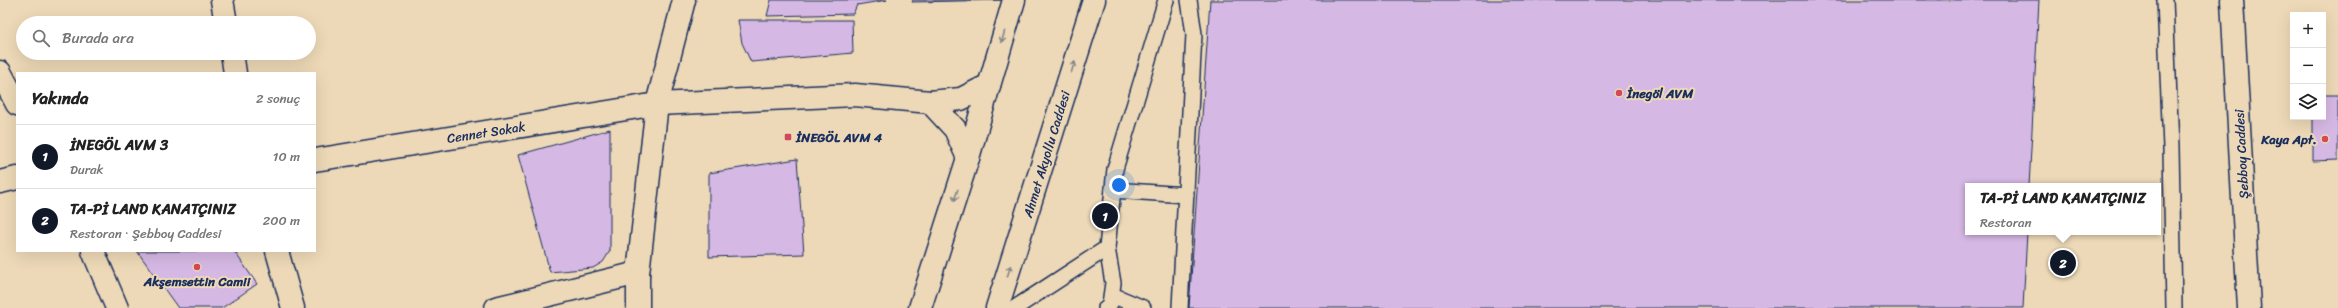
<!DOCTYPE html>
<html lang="tr">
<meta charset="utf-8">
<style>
:root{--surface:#fff;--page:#f2f2f2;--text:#222;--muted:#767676;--line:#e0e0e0;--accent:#111827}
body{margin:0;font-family:Sriracha,sans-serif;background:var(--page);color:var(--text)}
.controls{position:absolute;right:12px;top:12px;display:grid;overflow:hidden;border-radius:0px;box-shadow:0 4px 16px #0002}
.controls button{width:36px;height:36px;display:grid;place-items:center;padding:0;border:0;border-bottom:1px solid var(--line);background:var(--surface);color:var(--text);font:20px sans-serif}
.you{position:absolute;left:1119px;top:185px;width:14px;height:14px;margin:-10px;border:3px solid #fff;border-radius:50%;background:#1a73e8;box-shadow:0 0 0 6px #1a73e833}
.badge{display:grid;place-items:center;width:26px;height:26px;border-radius:50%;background:var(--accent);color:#fff;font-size:13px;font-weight:700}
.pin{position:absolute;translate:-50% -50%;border:2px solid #fff;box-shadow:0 1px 4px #0006}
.popup{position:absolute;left:1965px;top:183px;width:196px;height:52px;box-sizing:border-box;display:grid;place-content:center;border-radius:0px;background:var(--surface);filter:drop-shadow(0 1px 3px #0005);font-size:13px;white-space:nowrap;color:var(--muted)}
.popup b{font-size:15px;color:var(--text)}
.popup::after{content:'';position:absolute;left:50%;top:100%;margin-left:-8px;border:8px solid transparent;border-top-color:var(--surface)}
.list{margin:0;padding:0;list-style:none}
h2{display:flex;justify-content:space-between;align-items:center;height:52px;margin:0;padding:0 16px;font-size:17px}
h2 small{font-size:13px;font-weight:400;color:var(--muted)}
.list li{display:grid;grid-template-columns:26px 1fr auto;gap:12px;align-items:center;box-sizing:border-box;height:64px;padding:0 16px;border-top:1px solid var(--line)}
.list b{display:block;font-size:15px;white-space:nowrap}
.list p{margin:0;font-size:13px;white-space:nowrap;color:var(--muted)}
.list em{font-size:13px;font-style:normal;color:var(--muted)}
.icon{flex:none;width:22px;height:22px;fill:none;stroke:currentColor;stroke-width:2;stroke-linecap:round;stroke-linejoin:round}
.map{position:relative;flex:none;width:2338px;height:308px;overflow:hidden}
.search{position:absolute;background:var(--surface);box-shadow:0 4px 16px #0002;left:16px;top:16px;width:300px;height:44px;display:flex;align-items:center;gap:10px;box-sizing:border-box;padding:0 14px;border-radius:22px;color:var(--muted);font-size:15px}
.panel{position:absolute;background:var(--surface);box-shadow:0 4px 16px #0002;left:16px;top:72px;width:300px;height:180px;border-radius:0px}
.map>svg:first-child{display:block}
.building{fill:#d6b8e4;stroke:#1b2f5e}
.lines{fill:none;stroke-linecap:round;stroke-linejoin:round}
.lane-casing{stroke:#1b2f5e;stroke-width:18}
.street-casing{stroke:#1b2f5e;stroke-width:25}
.secondary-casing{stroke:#1b2f5e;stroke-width:25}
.lane{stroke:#edd9b7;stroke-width:15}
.street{stroke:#edd9b7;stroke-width:22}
.secondary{stroke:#edd9b7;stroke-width:22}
.oneway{stroke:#84848a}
.poi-dot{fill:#d1495b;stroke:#edd9b7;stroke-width:1.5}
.labels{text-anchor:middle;stroke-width:4;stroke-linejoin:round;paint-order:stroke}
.poi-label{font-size:13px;font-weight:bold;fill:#1b2f5e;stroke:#edd9b7;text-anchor:start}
.street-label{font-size:13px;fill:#1b2f5e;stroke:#edd9b7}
</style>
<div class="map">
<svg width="2338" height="308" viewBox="0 0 2338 308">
<rect width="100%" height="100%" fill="#edd9b7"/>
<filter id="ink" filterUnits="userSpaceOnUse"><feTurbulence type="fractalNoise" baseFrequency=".025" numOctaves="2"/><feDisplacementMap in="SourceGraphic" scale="8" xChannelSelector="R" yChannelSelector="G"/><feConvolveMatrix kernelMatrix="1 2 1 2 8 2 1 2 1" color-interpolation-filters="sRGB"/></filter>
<g filter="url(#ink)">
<!-- building -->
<g class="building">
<polygon points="771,0 887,0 857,5 853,14 767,16"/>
<polygon points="913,0 1005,0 912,2"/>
<polygon points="1210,0 2039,0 2029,186 1968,186 1968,232 2027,232 2023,308 1189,308"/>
<polygon points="738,20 852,20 853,53 751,62 742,43"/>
<polygon points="2323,95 2338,95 2338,160 2313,161 2313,117 2323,117"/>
<polygon points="610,129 610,251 603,262 593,268 550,272 518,155"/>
<polygon points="797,159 804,254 709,257 709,173"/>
<polygon points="137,251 234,251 257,284 222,308 178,308"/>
</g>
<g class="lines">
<defs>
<g id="lane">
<polyline points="2165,0 2171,148 2174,308"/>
<polyline points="1113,190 1186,195"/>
<polyline points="1112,295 1143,308"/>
<polyline points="1015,308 1107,248"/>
<polyline points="1106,308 1110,304 1113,283 1107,248 1115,169 1166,0"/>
<polyline points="1180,308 1194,34 1189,0"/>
</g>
<g id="street">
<polyline points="222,0 226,23"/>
<polyline points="232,53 235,73"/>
<polyline points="0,72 17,104"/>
<polyline points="930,102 961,99 989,85"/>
<polyline points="315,160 657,104 855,95 930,102 955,129 968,158"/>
<polyline points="0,182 17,178"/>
<polyline points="93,251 117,308"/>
<polyline points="277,251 293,308"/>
<polyline points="496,308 638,273"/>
<polyline points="638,308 638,273 657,104 684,0"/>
</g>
<g id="secondary">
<polyline points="2232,0 2249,308"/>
<polyline points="920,308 968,158 1014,0"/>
<polyline points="997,308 1094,0"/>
</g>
</defs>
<!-- lane casing -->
<use href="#lane" class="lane-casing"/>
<!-- street casing -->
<use href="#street" class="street-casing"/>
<!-- secondary casing -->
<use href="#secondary" class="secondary-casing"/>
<!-- lane -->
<use href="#lane" class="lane"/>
<!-- street -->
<use href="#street" class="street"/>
<!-- secondary -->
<use href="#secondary" class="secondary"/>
</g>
<!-- one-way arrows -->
<defs><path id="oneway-shaft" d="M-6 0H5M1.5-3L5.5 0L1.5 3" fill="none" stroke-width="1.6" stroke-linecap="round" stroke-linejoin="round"/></defs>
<g class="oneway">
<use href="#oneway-shaft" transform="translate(1003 37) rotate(106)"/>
<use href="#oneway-shaft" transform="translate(1073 67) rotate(-73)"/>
<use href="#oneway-shaft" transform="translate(956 195) rotate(108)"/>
<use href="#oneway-shaft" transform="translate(1009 271) rotate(-73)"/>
</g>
</g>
<!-- markers -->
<g class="poi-dot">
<circle cx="1619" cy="93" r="4"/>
<rect x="784" y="133" width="8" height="8" rx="2"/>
<circle cx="2325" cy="139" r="4"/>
<circle cx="197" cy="267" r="4"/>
</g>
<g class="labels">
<!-- poi labels -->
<g class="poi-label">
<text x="1627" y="98">İnegöl AVM</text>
<text x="796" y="142">İNEGÖL AVM 4</text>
<text x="2317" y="144" text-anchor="end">Kaya Apt.</text>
<text x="197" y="286" text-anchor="middle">Akşemsettin Camii</text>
</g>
<!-- street labels -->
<g class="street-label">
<text transform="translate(486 132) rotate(-9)" y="5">Cennet Sokak</text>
<text transform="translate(1046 154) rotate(-73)" y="5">Ahmet Akyollu Caddesi</text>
<text transform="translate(2241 154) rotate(-93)" y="5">Şebboy Caddesi</text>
</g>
</g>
</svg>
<div class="controls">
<button>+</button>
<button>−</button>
<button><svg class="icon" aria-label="layers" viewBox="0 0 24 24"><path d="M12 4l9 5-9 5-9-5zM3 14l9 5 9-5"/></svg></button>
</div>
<div class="you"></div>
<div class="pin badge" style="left:1105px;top:216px">1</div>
<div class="pin badge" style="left:2063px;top:263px">2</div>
<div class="popup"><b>TA-Pİ LAND KANATÇINIZ</b>Restoran</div>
<div class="search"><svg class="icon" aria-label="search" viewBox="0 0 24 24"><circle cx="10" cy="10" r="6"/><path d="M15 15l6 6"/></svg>Burada ara</div>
<section class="panel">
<h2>Yakında<small>2 sonuç</small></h2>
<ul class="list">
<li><span class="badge">1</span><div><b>İNEGÖL AVM 3</b><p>Durak</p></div><em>10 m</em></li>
<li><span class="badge">2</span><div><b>TA-Pİ LAND KANATÇINIZ</b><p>Restoran · Şebboy Caddesi</p></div><em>200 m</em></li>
</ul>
</section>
</div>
